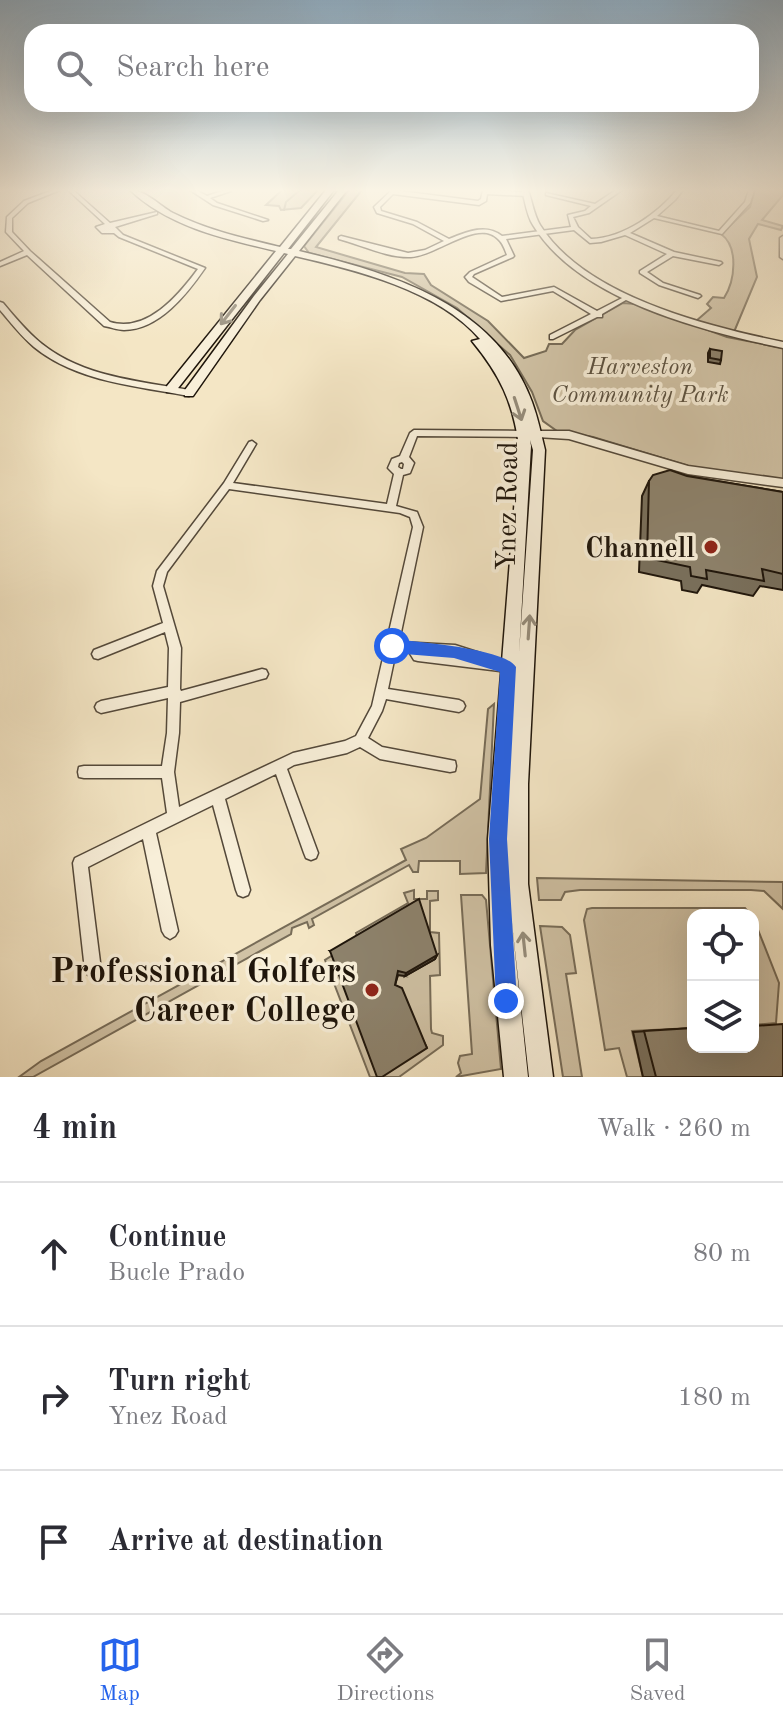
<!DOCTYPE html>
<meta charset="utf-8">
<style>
:root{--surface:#fff;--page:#f7f7f7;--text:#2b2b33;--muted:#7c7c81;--line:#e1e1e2;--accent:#2563eb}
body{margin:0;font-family:"Old Standard TT",serif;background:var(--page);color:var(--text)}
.controls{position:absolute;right:24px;bottom:24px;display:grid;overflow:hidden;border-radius:16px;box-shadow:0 8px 32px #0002}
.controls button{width:72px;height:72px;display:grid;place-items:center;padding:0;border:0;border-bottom:2px solid var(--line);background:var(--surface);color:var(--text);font:40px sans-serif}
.stop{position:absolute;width:24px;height:24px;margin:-18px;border:6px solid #2563eb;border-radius:50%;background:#fff}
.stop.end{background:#2563eb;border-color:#fff;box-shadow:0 2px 8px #0008}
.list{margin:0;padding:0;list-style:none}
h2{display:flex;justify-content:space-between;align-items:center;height:104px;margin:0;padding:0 32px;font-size:34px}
h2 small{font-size:26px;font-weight:400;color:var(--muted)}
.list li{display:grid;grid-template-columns:52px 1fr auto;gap:24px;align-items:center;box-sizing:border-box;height:144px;padding:0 32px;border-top:2px solid var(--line)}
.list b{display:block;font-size:30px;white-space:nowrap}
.list p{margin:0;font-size:26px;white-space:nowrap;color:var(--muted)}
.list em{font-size:26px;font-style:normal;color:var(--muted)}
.icon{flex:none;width:44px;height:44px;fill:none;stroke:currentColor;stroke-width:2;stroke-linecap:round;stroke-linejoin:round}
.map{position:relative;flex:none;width:783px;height:1077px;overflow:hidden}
.search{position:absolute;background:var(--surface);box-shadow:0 8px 32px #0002;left:24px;right:24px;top:24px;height:88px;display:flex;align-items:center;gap:20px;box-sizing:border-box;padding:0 28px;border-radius:24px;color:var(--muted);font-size:30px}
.sheet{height:536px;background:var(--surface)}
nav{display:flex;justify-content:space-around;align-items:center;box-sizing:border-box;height:112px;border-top:2px solid var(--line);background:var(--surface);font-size:22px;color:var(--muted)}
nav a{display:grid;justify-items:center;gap:4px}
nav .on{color:var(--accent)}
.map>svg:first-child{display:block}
.green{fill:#d0c2a5;stroke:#776c58;stroke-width:2}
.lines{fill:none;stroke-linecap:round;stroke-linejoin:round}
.stream{stroke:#736855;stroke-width:2}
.minor-casing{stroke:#54493a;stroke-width:3}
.tertiary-casing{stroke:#54493a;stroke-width:3}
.secondary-casing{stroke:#1e150b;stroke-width:3}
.minor{fill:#f8efd9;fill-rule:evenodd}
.tertiary{fill:#f8efd9;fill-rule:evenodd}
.secondary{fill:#f8efd9;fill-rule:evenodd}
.wall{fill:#79705d;stroke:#1e150b;stroke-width:2}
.shaded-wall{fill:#635b4c;stroke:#1e150b;stroke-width:2}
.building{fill:#8d826c;stroke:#1e150b;stroke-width:2}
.oneway{stroke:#968d7c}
.route{fill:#2563eb}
.poi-dot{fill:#8f2418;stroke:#f8efd9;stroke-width:3}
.labels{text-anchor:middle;stroke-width:7;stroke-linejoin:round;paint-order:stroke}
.far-park-label{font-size:24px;font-style:italic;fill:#5c5241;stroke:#f8efd9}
.street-label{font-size:28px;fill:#1e150b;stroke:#f8efd9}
.poi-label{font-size:28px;font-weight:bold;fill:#1e150b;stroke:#f8efd9;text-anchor:end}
.near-poi-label{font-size:34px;font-weight:bold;fill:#1e150b;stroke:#f8efd9;text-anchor:end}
</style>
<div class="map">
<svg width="783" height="1077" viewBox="0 0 783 1077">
<rect width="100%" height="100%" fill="#f4e6c5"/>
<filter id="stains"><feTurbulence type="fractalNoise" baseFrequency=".0025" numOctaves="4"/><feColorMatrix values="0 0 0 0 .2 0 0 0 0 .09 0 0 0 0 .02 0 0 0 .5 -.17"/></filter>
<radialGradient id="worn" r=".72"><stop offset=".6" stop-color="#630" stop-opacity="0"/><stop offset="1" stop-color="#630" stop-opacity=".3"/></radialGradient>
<!-- green -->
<g class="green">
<polygon points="282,190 318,190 301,208 281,210 279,206 266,205"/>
<polygon points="349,190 362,190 316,247 405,273 424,274 431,285 488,321 524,358 546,351 549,344 562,344 575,330 623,303 636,304 727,337 783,348 783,481 712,473 593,437 557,431 543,421 532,392 510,355 457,308 402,277 309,253 304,246"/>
<path d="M755 190H783V195L762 220 783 226 781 230 758 224 749 239 757 277 734 332 696 321 711 308 707 304 713 297 724 298C735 281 739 247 721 234L750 207Z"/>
<polygon points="494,704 486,873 460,874 460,861 419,861 418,872 413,872 409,865 312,919 314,925 309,928 307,922 292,928 291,934 33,1077 19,1077 41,1061 406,860 401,849 426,838 480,799 488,709"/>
<polygon points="537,878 783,882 783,909 764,891 751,890 580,890 565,892 561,900 539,900"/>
<polygon points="414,890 414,899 427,899 427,891 438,891 438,900 430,901 430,932 439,933 440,975 430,976 431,1029 432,1033 443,1036 443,1045 399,1077 381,1077 394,988 398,975 405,976 358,940 356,933 408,903 404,893"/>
<polygon points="461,895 482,895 486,900 501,1069 456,1077 461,1073 458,1063 460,1056 472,1054"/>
<polygon points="592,908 745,908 751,915 693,915 693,1028 632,1031 643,1077 627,1077 619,1048 605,1050 584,920 587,909"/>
<polygon points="753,917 779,983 776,1023 753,1025"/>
<polygon points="540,926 562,927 570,935 576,973 566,974 582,1077 563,1077"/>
<polygon points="333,955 379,1077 370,1077 325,960"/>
</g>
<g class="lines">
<!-- stream -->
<polyline class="stream" points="284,210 286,202 300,190"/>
<defs>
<g id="minor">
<path d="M53 190H60L28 203 12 218V232L30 251 110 322C147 333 178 296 198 269L119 237 114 233H102L96 227 105 224 68 190H73L110 223 157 212V214L115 227 123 235 205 268C187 294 159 330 124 330 117 330 111 327 104 326L27 255 0 266V262L24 251 6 232 7 217 24 201Z"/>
<polygon points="190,190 196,190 207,196 225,190 231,190 231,191 210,198 217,203 268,220 263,221 213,205"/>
<path d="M392 190 478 201 481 199 483 190 526 192 529 194 526 196 487 194 486 201 479 205 393 194 380 207 381 211 417 222 449 239C466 232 486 223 502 236L571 227 568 215 585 211 591 206 546 195V193L595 204 616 190H622L589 213 573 217 578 227 591 239C624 238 658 213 677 190H683L675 200 657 216 719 231 745 202 749 190H754L750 203 722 234 654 218 630 233 674 252 721 262 722 263 719 265 673 256 647 272 663 283 700 295 701 296 698 298 659 285 640 273V271L667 254 625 235 601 242 590 243 574 230 506 239 514 256 513 257 474 274 472 277 502 297 554 287 597 311 626 296 631 297 602 314V317H597L553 339H550V335L591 314 553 291 501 301 469 282 465 277 470 272 507 255C505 250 503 243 498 239 478 218 436 256 411 257 387 258 362 245 339 239V237L341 236 408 253 425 250 444 241 413 224 377 213 374 207Z"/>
<polygon points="783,236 783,259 780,257 780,238"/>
<path d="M414 430 524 431 528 434 524 437 417 436 409 457 414 463 410 473 403 475 396 506 417 512 423 527 399 642 455 645 483 654 492 660 512 663 514 667 512 671 508 672 418 661 414 660 409 652 396 651 388 689 459 700 463 702 465 706 463 710 459 712 386 699 382 711 368 738 382 747 450 760 455 761 456 766 455 771 450 772 380 759 360 747 347 753 294 765 287 769 318 853 316 858 311 860 306 858 304 853 276 774 225 799 250 890 248 895 243 897 238 895 236 890 213 805 156 833 178 931 175 936 170 939 165 936 162 931 143 839 88 867 101 970 98 975 93 978 88 975 85 970 73 863 75 858 167 813 162 778H84L79 777 78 772 79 767 84 766H162L167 733 168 698 101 713 97 711 95 707 97 703 101 701 168 687 169 648 165 632 98 659 94 658 92 654 94 650 163 623 153 586 157 571 224 483 249 442 252 441 256 444 233 483 387 504 394 474 388 468 392 459 400 456 410 433ZM402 462 404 464 403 469H401L398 467 399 463ZM229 489 400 513 410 517 413 527 372 706 356 736 345 741 293 753 179 807 174 772 179 733 180 702 262 679 266 678 268 674 266 670 262 669 181 691 180 689 181 648 163 586 167 572Z"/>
</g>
<g id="tertiary">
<path d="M522 190H528C532 201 534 215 540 225 584 296 706 326 783 342V348C703 331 578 300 533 225 527 216 525 201 522 190Z"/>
<path d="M0 302 3 303C15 317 27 332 42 344 83 377 139 381 189 390L194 393 189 396C137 386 77 382 34 347 21 336 11 323 0 310Z"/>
<polygon points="525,431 569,431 688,466 783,479 783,487 688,474 569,439 521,436 520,434"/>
</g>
<path id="secondary" d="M130 190C144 189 160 206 173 213 207 230 243 238 280 247L326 190H334L288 249H291L339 190H347L299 251C391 273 496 304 532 402 538 418 541 434 545 450L528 784V884L553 1077H529L511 914 528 1077H504L491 945 488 839 519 446C513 402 500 375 472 341L480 339C438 290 356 270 295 256L260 300 193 396H185V390L254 296 288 254 284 253 175 392H167V386L276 251C225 239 169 227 130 190ZM530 440 533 450 519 654 531 446Z"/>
</defs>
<!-- minor casing -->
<use href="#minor" class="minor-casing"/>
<!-- tertiary casing -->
<use href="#tertiary" class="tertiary-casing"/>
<!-- secondary casing -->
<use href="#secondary" class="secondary-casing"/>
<!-- minor -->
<use href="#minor" class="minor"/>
<!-- tertiary -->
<use href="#tertiary" class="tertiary"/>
<!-- secondary -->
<use href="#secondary" class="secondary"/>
</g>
<!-- wall -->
<g class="wall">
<polygon points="710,349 721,360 720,364 708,362 708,353"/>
<polygon points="687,476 783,492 783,590 760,586 753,596 702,585 697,593 682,590 681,581 639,572 642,496 649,481"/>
<polygon points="330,951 437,955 435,959 405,976 398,975 395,985 427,1048"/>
<polygon points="693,1028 783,1077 643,1077 633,1032"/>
</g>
<!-- shaded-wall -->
<polygon class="shaded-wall" points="437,955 435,959 405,976 406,973"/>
<!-- building -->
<g class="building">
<polygon points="710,349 722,351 721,360 710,358"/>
<polygon points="670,470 687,476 783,492 783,574 762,569 764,581 706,570 707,579 691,576 690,567 647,558 649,481 653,475"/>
<polygon points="419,899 437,955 406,973 398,971 395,985 402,988 427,1048 382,1077 377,1077 330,951"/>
<polygon points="783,1024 783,1077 656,1077 644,1031 693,1028 693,1047 753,1047 753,1026"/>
</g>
<!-- one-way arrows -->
<defs><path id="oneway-shaft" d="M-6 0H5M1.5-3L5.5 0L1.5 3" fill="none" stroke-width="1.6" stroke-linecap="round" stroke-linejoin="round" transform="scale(2)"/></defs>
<g class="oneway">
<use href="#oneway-shaft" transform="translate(228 315) rotate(128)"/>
<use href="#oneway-shaft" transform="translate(518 409) rotate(72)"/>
<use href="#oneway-shaft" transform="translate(529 627) rotate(-86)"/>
<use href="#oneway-shaft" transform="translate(524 944) rotate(-96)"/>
</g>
<!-- sky -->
<linearGradient id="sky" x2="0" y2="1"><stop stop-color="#8facc1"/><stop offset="0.56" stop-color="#faf4e5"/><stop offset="1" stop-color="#faf4e5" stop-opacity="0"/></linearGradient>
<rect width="783" height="340" fill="url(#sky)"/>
<!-- route -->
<path class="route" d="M392 639C416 642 504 648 516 667L507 839 517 1001 514 1008 506 1011 499 1008 496 1001 489 839 500 672 454 658 392 653 384 646Z"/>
<!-- markers -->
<g class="poi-dot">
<circle cx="711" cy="547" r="8"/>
<circle cx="372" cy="990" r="8"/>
</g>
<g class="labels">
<!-- far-park labels -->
<g class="far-park-label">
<text x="640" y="374">Harveston<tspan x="640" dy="28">Community Park</tspan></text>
</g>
<!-- street labels -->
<g class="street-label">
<text transform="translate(506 506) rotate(-89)" y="10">Ynez Road</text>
</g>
<!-- poi labels -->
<g class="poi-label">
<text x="695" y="557">Channell</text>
</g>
<!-- near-poi labels -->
<g class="near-poi-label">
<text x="356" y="982">Professional Golfers<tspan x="356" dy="39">Career College</tspan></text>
</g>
</g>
<rect width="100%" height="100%" filter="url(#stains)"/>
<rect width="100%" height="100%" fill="url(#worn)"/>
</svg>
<div class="controls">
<button><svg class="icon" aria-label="locate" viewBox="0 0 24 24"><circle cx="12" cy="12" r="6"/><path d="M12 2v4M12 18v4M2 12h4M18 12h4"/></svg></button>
<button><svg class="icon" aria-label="layers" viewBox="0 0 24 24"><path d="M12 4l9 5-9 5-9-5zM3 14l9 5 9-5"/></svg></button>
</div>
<div class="stop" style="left:392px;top:646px"></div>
<div class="stop end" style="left:506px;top:1001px"></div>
<div class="search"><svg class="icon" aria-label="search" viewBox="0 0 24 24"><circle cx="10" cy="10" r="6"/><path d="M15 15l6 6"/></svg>Search here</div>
</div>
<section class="sheet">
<h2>4 min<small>Walk · 260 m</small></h2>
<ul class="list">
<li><svg class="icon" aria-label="ahead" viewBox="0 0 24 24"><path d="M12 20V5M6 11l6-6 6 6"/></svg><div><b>Continue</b><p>Bucle Prado</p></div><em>80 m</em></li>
<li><svg class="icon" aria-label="right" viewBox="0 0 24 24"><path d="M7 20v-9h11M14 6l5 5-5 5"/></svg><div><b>Turn right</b><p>Ynez Road</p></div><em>180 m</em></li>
<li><svg class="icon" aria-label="arrive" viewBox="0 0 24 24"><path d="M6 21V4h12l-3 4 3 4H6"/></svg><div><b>Arrive at destination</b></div></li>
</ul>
</section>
<nav>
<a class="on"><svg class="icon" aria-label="map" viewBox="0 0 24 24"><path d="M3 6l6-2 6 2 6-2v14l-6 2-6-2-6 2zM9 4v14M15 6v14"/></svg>Map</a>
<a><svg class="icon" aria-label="directions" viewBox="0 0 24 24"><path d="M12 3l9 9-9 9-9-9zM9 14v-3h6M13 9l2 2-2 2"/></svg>Directions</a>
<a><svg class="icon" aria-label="saved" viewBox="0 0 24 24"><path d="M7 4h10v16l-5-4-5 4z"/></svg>Saved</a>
</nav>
